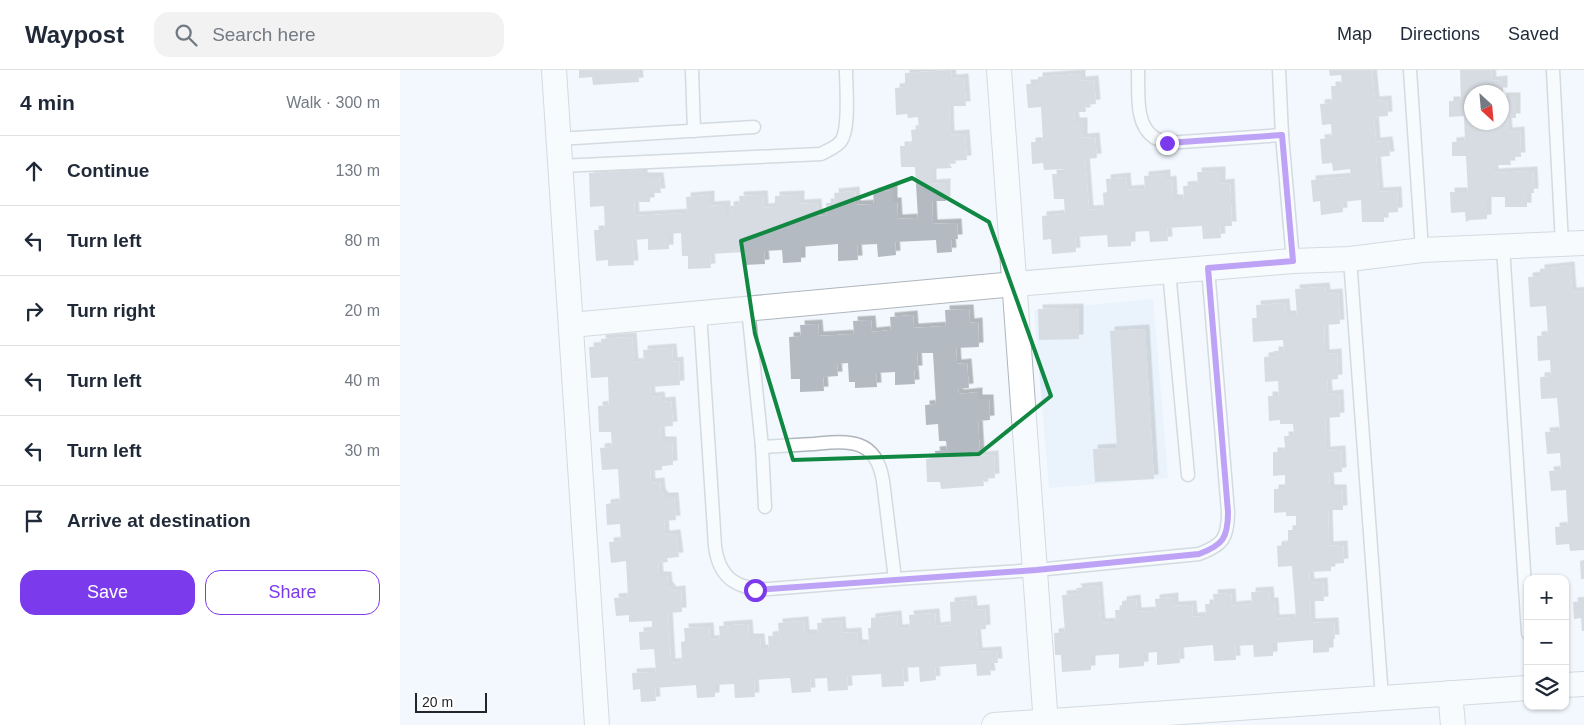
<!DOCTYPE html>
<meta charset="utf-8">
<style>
:root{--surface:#fff;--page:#f2f2f3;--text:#1f2937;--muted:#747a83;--line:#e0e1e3;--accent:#7c3aed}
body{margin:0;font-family:Arial,sans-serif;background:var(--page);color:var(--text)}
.controls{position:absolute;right:15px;bottom:15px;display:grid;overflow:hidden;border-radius:10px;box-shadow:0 1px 4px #0004}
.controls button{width:45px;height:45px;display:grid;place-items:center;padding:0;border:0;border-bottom:1px solid var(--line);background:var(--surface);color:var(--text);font:25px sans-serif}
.compass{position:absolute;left:1064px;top:15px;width:45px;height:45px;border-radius:50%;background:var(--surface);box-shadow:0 1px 4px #0004;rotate:154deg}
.scale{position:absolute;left:15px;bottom:12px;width:72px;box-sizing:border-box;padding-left:5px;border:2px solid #232629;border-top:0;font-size:14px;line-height:18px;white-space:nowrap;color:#232629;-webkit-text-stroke:4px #fff;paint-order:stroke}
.stop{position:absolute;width:15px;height:15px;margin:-11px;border:4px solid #7c3aed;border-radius:50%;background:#fff}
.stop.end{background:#7c3aed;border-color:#fff;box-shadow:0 1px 5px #0008}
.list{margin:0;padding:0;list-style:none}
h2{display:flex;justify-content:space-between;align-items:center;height:65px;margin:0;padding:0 20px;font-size:21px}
h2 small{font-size:16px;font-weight:400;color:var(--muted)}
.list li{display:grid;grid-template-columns:32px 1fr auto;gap:15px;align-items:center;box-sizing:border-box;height:70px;padding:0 20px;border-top:1px solid var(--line)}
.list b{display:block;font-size:19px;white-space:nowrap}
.list em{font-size:16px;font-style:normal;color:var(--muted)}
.actions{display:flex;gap:10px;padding:15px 20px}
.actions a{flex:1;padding:11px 0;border:1px solid var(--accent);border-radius:15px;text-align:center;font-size:18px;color:var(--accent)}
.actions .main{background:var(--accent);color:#fff}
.icon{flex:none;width:28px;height:28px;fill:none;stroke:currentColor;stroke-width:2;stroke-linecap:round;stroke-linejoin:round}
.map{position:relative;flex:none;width:1184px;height:655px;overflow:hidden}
header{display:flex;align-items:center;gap:30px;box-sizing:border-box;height:70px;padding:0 25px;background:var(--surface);border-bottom:1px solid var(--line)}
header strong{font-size:24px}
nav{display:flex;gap:28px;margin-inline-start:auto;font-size:18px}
.search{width:350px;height:45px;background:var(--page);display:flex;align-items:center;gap:12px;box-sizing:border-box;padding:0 18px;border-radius:15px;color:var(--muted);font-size:19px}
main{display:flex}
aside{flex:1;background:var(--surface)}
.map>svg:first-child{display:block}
.built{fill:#dfedfa}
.building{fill:#b3bac1;filter:url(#shadow)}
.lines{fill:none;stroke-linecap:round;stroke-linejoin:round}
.lane-casing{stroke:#aeb6bc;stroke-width:15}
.street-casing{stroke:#aeb6bc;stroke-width:26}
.lane{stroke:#fff;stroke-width:12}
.street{stroke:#fff;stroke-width:24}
.route{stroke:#7c3aed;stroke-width:6}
.marked{fill:none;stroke:#118842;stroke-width:4;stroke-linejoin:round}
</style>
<header>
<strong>Waypost</strong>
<div class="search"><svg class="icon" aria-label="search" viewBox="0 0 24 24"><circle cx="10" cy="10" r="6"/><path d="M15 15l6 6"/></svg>Search here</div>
<nav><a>Map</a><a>Directions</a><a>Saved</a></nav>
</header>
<main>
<aside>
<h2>4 min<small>Walk · 300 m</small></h2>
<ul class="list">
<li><svg class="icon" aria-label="ahead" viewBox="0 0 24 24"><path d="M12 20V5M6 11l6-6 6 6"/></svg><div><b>Continue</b></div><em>130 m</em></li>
<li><svg class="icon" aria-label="left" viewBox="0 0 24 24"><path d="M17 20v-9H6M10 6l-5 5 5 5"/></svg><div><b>Turn left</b></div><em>80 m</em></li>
<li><svg class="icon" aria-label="right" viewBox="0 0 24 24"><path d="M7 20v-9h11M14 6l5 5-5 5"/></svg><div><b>Turn right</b></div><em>20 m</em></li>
<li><svg class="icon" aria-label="left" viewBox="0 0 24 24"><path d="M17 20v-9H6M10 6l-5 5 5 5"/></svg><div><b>Turn left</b></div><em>40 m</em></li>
<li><svg class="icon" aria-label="left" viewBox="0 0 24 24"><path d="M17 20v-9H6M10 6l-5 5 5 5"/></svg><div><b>Turn left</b></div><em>30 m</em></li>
<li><svg class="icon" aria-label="arrive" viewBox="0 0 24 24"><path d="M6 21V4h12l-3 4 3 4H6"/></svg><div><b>Arrive at destination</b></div></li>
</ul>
<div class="actions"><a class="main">Save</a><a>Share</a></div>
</aside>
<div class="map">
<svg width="1184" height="655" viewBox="0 0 1184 655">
<defs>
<filter id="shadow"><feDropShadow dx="4.5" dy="-4.5" stdDeviation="0" flood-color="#0004"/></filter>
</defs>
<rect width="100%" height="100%" fill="#f2f8fe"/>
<!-- built -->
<polygon class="built" points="753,229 768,408 649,418 634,240"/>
<!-- building -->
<g class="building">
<polygon points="179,0 238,0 239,12 193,15 192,7 179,8"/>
<polygon points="551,0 552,9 564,8 566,36 549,36 550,65 565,64 567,90 548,91 552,98 532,99 532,114 546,113 546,131 532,131 533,154 557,153 558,169 551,169 552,182 537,183 536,170 495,172 496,185 478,187 477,174 457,175 458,190 438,191 438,174 401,177 401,192 383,193 382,180 364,181 365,194 345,195 344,182 310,184 311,198 288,199 288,186 282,186 281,163 269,164 269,179 248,180 248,169 232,170 234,195 208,196 208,190 196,191 194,160 205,160 204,136 190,137 189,103 243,100 243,107 259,107 261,123 250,123 250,132 234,132 235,146 287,143 286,127 310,125 310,136 326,135 326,145 329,145 329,136 340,135 339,126 363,125 364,138 375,137 375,126 400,125 400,134 417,133 418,146 427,145 426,133 435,133 434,123 455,121 456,135 474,134 473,122 493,120 493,132 497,132 498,149 518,148 515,97 501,97 500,76 508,76 512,70 511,60 519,59 518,47 508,48 507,44 496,45 495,18 505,17 505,3"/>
<polygon points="929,0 972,0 975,31 987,30 988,46 974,47 976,72 988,71 990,86 976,87 979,122 997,121 998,142 984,143 984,152 962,152 961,130 942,132 943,142 921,145 920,131 913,132 911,110 951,107 950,99 933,101 932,93 922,94 920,69 932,68 931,54 922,55 920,34 932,33 931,16 942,16 941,5 930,6"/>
<polygon points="1060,0 1091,0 1092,11 1103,10 1103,22 1072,22 1072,52 1102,52 1102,27 1116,27 1116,48 1107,48 1108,62 1120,61 1121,87 1110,87 1111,95 1094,95 1094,103 1133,101 1134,123 1127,123 1127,137 1105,137 1105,127 1087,127 1087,149 1070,150 1066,152 1065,142 1051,143 1050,122 1068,122 1066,86 1052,86 1052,72 1065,71 1064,46 1049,47 1049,31 1061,31"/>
<polygon points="681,4 681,11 694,10 696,34 685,35 686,42 674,42 675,52 683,52 683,68 695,67 697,88 685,89 689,140 704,139 703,123 707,122 706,109 726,107 727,120 745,119 744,106 766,104 766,111 772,110 773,129 784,129 783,116 798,115 797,102 821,101 821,114 830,113 832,156 820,156 821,168 803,169 802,156 767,158 768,171 750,172 749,161 731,162 731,176 708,177 707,165 675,167 676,182 652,184 651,169 643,170 642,146 665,144 664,129 654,129 652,104 663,104 663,99 644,100 643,93 632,94 631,72 643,72 641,37 628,38 626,14 638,14 638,7"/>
<polygon points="1170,196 1172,222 1184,221 1184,480 1170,481 1169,474 1156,475 1155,457 1168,456 1166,420 1151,421 1149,401 1161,400 1160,383 1147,384 1145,362 1160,361 1157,328 1141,329 1140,307 1151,306 1150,290 1138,291 1137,266 1148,265 1146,236 1130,237 1128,207 1140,206 1140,199"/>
<polygon points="925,217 926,224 938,223 940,254 924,255 925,284 937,283 938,309 927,310 928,325 939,324 940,347 925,348 926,381 941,380 942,402 929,403 930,419 942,419 943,440 928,440 929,476 943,475 944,493 931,494 931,501 909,502 910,513 923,512 924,531 910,531 911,553 934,552 935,569 929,569 929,582 913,583 913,570 873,573 873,586 854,587 853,575 835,576 836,590 814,591 813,575 779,578 780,593 757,595 757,582 744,583 744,596 719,598 719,584 691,586 691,600 662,602 661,585 655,585 654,563 665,562 662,525 679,524 676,518 698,516 701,553 716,552 715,540 722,540 722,531 736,529 737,542 756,541 755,529 774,527 774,536 792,535 793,547 806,546 805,534 814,534 813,524 831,523 832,536 852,534 851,522 869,521 870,532 874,532 875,549 896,548 892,496 878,497 877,476 885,475 888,470 888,460 896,460 896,446 886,446 886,442 874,443 874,419 885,419 885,405 873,406 873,382 882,382 885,377 884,366 894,366 893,354 880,354 880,350 869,351 868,326 879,326 878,311 865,312 864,287 874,286 874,281 884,281 883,270 853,272 852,248 857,248 856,235 885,233 886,245 897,245 895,219"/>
<polygon points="679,238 679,269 639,270 638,239"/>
<polygon points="569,239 570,253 578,252 579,277 556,278 557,294 567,293 569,318 558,319 559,324 578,322 578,329 589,329 590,350 578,351 580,386 594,385 595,408 583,409 584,416 541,419 540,412 527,412 526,389 536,388 535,381 547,380 546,371 539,371 538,354 526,355 525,335 536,334 533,283 517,283 518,300 514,300 515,314 495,315 495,302 476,303 477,317 455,318 455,312 449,312 448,293 437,294 438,306 423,307 424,321 400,322 400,309 391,309 389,267 401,266 400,255 418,254 419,266 454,264 453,251 471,250 472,262 491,260 490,247 513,245 514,258 546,256 545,240"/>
<polygon points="745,259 754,409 695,412 693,379 717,378 710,261"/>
<polygon points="232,267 234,293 244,292 243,280 272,278 273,292 279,291 280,315 250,317 251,327 260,326 261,332 271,331 273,356 260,357 261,371 272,371 273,395 262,396 262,400 250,401 251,413 260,412 261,423 264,427 274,427 276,450 264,451 265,465 276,464 279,487 267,488 268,492 258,493 259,506 267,506 268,516 272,521 281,520 282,542 268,543 271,593 282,592 281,572 285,571 284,558 309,557 310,570 320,569 319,556 348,554 349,568 360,568 361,579 369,579 368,566 379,565 378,553 404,551 405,564 418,564 417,553 441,551 442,563 457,562 458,574 469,574 468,558 471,558 471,548 497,545 498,559 510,558 509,545 535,543 536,557 551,555 550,532 572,530 573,540 585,539 586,559 576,560 578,582 597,581 598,593 589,593 591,605 577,606 576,594 535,597 536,610 520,612 519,597 503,598 504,616 482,617 481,604 447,606 448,620 428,621 427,608 410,609 411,622 392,623 390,608 354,610 355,627 335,628 334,614 315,615 315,627 297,628 296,615 255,618 256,631 241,632 240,619 233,620 232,603 256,602 254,579 240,580 239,562 252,561 252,551 229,552 229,545 216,546 214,528 228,527 226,491 211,493 209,472 221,471 220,454 207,455 206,434 220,432 218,399 202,400 200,378 212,377 211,362 199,362 198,336 209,335 208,307 191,308 189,277 202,276 201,269"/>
<polygon points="1184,490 1184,509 1181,509 1180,491"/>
<polygon points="1184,531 1184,561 1182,561 1181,548 1174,549 1173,532"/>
</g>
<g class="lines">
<defs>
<g id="lane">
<polyline points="292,0 294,61"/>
<path d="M738 0C739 22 734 55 755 68 759 70 763 71 767 73L882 65"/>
<polyline points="879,0 882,65 893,191"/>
<polyline points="1010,0 1022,180"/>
<polyline points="1153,0 1162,174"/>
<polyline points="158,69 354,57"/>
<path d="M160 96 421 84C428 80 437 77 441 71 450 59 446 16 446 0"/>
<polyline points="1103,177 1128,563"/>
<polyline points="950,189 982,628"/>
<polyline points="769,201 788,405"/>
<polyline points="348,238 362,377 365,437"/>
<path d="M300 243 315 476C319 509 338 520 369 519L495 509 636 500 799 484C823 475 828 468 828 442L808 198"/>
<path d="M362 377C379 376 396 375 413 374 448 371 476 367 483 411L495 509"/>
</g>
<g id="street">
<polyline points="154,0 197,655"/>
<polyline points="599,0 646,655"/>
<polyline points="171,255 615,214 893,191 950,189 1022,180 1184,173"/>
<polyline points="1165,615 1184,614"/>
<polyline points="1050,623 1053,655"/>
<polyline points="594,655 1128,618"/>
</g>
</defs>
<!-- lane casing -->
<use href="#lane" class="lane-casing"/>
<!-- street casing -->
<use href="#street" class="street-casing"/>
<!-- lane -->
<use href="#lane" class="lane"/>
<!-- street -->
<use href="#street" class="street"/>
</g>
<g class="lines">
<!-- route -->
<path class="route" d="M355 520 636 500 799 484C823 475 828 468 828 442L808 198 893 191 882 65 767 73"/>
</g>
<!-- marked area -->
<path d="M0 0H1184V655H0ZM512 108 589 152 651 326 579 384 393 390 355 264 341 171Z" fill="#f2f8fe" fill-opacity=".55" fill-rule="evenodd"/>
<path class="marked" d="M512 108 589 152 651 326 579 384 393 390 355 264 341 171Z"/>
</svg>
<div class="controls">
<button>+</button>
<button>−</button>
<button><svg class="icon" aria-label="layers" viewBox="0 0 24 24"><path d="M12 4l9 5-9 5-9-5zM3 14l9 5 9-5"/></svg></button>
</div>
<svg class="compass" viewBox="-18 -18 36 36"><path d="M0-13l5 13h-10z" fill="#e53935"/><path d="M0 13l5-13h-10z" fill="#747a83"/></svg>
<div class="scale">20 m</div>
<div class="stop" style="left:355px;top:520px"></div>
<div class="stop end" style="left:767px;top:73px"></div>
</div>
</main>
